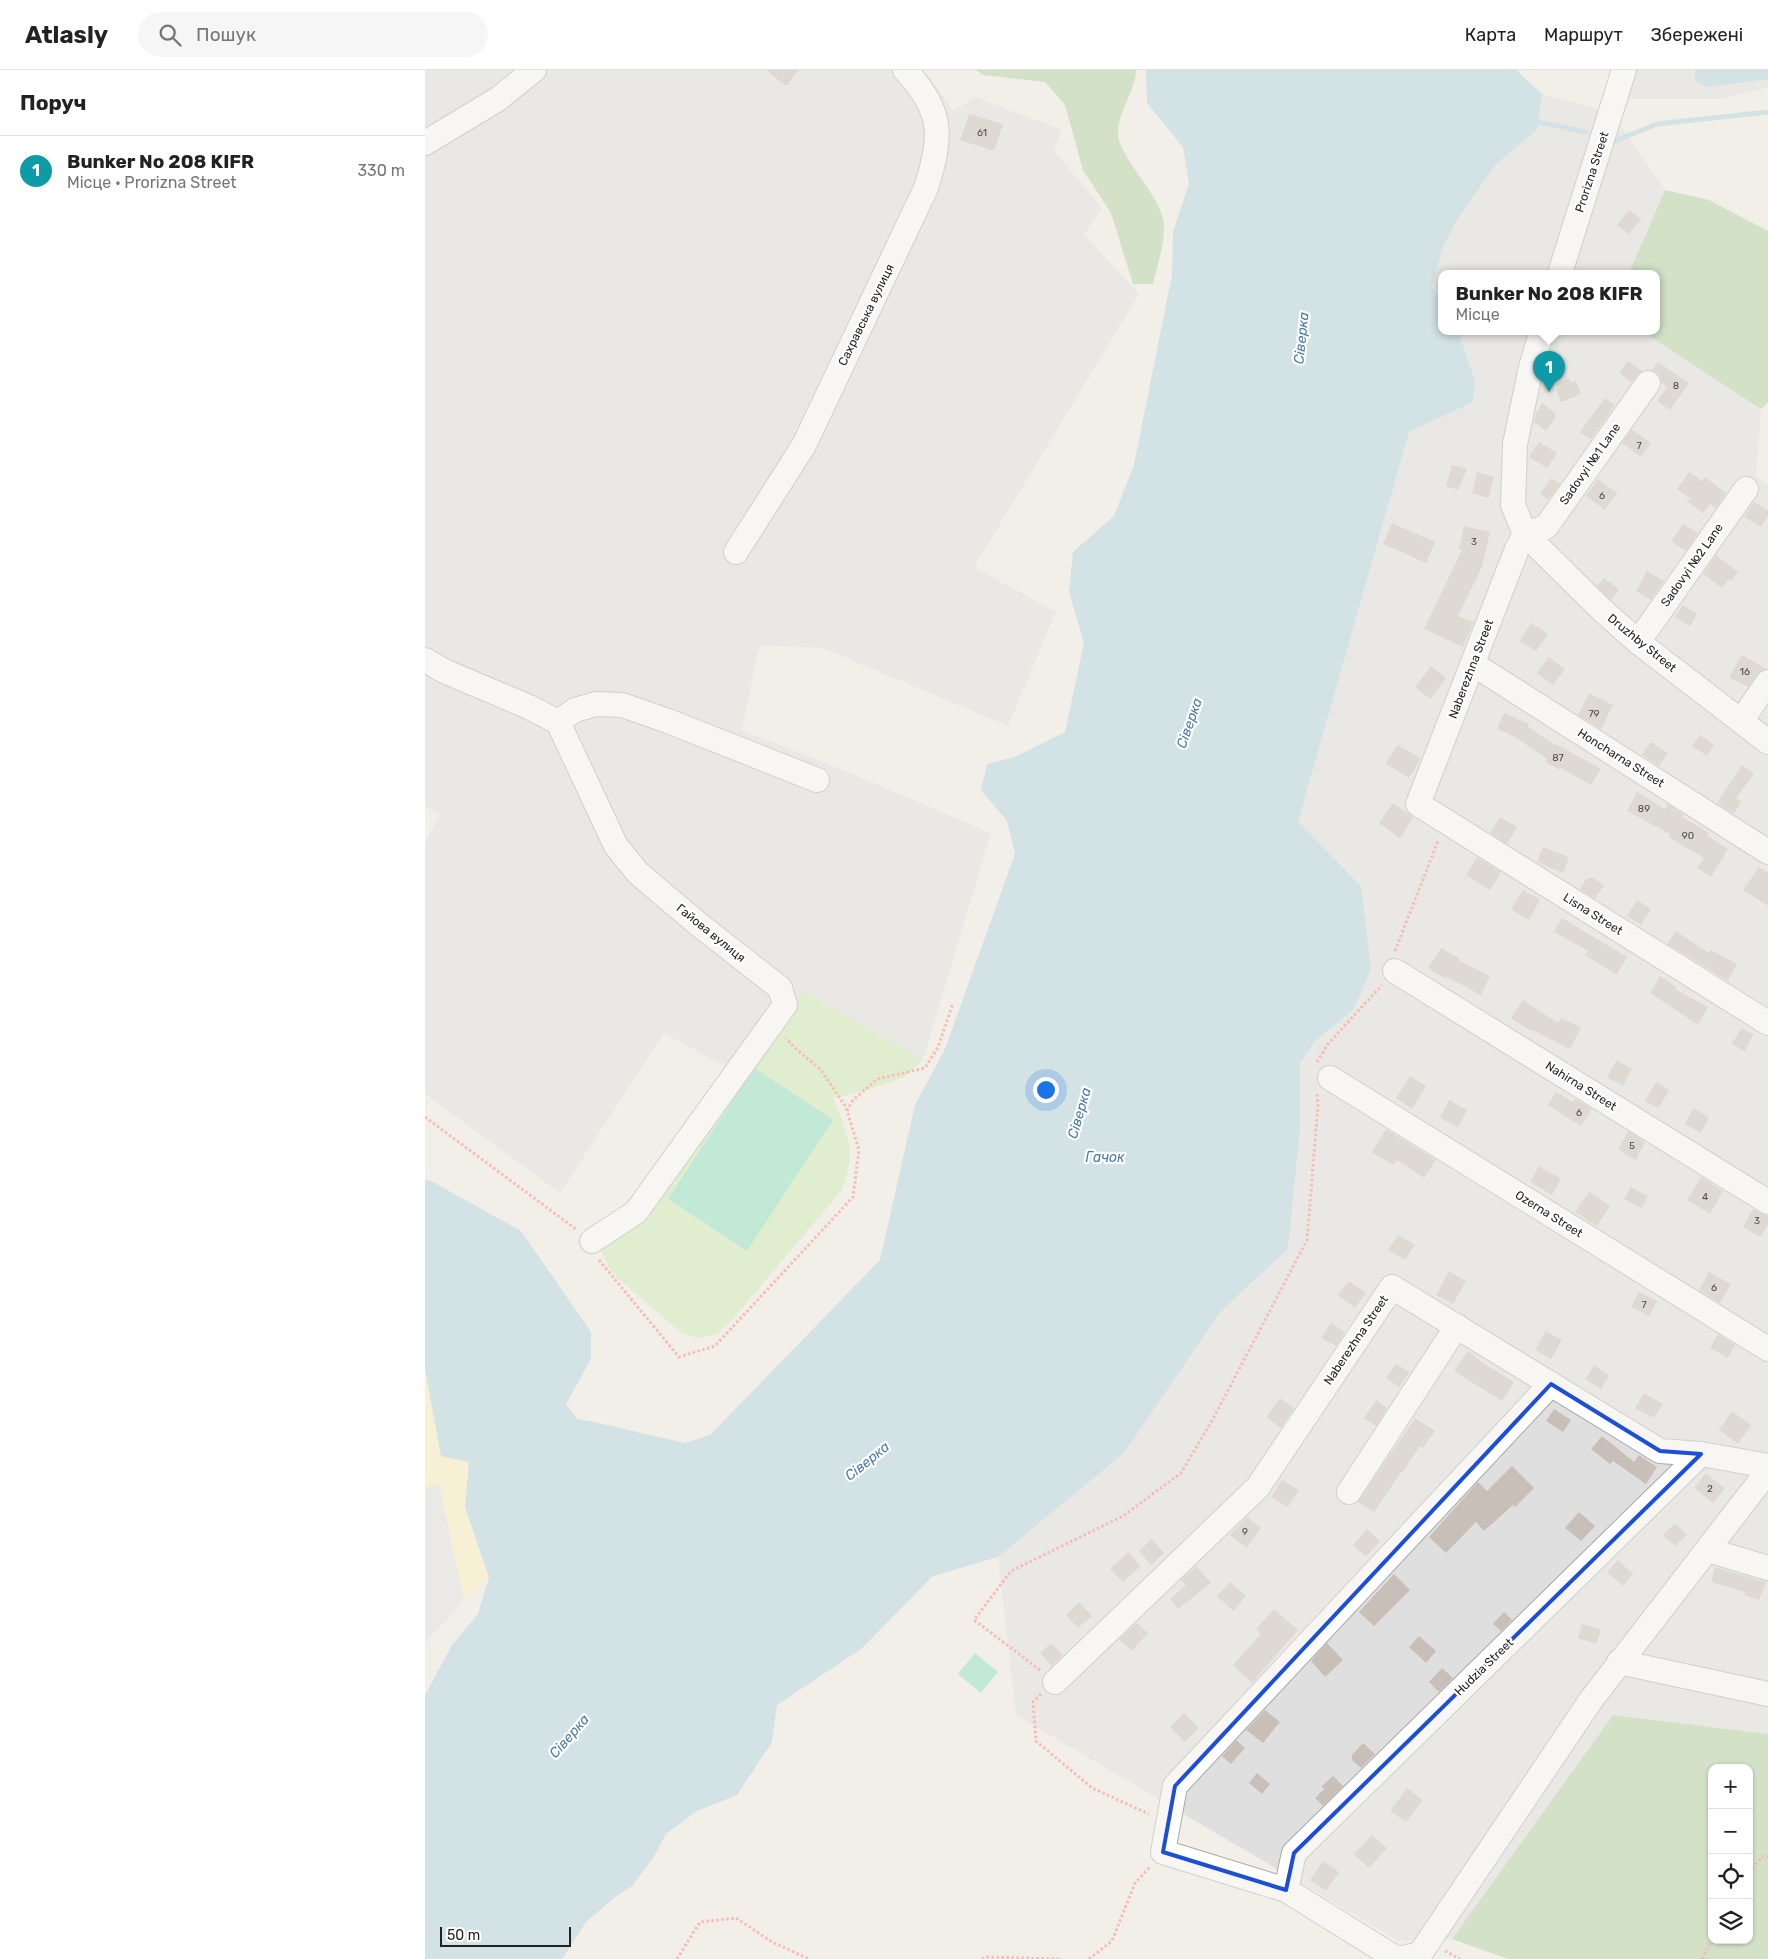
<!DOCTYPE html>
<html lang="uk">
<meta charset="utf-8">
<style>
:root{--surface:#fff;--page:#f6f6f6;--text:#222;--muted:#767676;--line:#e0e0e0;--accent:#d40000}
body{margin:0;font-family:Rubik,sans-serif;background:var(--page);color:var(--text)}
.controls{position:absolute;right:15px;bottom:15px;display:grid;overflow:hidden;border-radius:10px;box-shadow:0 1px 4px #0004}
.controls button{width:45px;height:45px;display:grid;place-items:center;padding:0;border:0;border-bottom:1px solid var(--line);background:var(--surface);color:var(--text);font:25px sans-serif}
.scale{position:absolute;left:15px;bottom:12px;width:131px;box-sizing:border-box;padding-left:5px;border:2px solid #222;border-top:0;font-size:14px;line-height:18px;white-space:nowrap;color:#222;-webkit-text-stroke:4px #fff;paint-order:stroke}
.you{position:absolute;left:620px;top:1019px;width:18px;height:18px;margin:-12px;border:4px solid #fff;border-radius:50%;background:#1a73e8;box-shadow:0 0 0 8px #1a73e833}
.badge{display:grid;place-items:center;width:32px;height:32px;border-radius:50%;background:var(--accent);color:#fff;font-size:16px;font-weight:700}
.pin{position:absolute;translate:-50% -41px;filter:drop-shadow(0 1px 2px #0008)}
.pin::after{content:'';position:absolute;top:26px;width:18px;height:15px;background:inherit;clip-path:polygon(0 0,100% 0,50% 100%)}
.popup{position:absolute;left:1013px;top:200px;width:222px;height:65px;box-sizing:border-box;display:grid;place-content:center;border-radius:10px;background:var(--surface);filter:drop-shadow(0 1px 4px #0005);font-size:16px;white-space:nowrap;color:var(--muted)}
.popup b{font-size:19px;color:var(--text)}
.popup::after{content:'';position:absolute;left:50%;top:100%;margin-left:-10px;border:10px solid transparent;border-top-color:var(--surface)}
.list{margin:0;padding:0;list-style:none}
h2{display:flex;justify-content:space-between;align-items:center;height:65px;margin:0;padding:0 20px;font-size:21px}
h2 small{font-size:16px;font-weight:400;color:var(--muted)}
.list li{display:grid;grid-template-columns:32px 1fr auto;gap:15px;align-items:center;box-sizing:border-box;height:70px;padding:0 20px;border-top:1px solid var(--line)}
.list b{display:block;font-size:19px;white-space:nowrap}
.list p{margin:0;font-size:16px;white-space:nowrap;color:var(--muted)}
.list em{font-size:16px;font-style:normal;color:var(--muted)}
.icon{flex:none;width:28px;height:28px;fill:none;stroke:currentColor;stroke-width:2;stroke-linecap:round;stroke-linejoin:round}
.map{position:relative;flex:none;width:1343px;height:1889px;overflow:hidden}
header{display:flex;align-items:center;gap:30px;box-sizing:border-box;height:70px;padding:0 25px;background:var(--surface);border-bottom:1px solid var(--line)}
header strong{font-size:24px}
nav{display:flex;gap:28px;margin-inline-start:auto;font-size:18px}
.search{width:350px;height:45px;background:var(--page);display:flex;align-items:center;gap:12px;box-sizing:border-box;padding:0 18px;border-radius:28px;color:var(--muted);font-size:19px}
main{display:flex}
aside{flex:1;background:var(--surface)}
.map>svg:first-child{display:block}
.residential{fill:#e0dfdf}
.grass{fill:#cdebb0}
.forest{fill:#add19e;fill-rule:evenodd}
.sand{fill:#fff1ba}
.pitch{fill:#88e0be}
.parking{fill:#e2e2e2}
.water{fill:#aad3df}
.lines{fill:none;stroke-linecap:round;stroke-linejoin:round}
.stream{stroke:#aad3df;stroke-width:5}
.building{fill:#c7bfb8}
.minor-casing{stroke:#a9a9a9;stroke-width:26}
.path{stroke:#fa8072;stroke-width:3;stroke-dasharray:2.5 2.5;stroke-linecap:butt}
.minor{stroke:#fff;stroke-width:24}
.marked{fill:none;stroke:#1d4ed8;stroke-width:4;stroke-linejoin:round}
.labels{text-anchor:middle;stroke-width:4.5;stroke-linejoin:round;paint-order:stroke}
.number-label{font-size:10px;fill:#4b4948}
.street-label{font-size:12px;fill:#222;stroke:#fff}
.water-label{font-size:14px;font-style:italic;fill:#4a7aab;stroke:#fff}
</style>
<header>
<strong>Atlasly</strong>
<div class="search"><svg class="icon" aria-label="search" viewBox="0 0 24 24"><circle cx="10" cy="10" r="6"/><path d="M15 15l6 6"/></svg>Пошук</div>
<nav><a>Карта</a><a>Маршрут</a><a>Збережені</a></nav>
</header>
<main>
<aside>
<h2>Поруч<small></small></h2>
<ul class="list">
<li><span class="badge" style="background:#0f9aa8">1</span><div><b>Bunker No 208 KIFR</b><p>Місце · Prorizna Street</p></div><em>330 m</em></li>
</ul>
</aside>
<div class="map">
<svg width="1343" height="1889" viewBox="0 0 1343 1889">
<rect width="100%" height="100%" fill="#f2efe9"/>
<!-- residential -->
<g class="residential">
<polygon points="0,0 498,0 529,41 550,27 637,60 629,81 677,138 659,164 714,224 549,497 631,542 583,656 398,578 334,576 317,660 406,695 566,763 498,990 378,921 317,1006 239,963 135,1123 0,1024 0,773 15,744 0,737"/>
<polygon points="1204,0 1343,0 1343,17 1294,29 1204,29 1196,24"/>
<polygon points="1117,24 1186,42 1240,120 1204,203 1016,203 1016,232 1007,216 1017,179 1032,150 1071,94 1113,59"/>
<polygon points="1033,261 1220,261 1221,264 1336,339 1331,405 1343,415 1343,1664 1188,1645 1027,1869 974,1871 591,1645 573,1487 699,1383 796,1241 863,1179 875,1059 875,993 890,971 928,940 936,816 873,753 984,362 1048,332 1050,311"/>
</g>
<!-- grass -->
<path class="grass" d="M378 921 498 990 479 1007 446 1019 408 1028C423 1066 432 1080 417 1120L307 1250 292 1264 274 1268 257 1263 187 1203 176 1181 178 1172 317 1006Z"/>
<!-- forest -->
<g class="forest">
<path d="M551 0H711C711 24 686 49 695 73 704 99 742 133 739 161 738 179 732 197 728 214H708L686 143 658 100 640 35 620 12 558 5Z"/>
<polygon points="1240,120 1284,130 1343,161 1343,332 1336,339 1221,264 1220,261 1232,261 1232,203 1204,203"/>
<path d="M1188 1645 1343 1664V1889H1083L1027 1869ZM1287 1698H1324V1870H1287Z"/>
</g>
<!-- sand -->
<polygon class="sand" points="0,1299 16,1386 44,1392 40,1437 64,1507 39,1530 14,1414 0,1419"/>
<!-- pitch -->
<g class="pitch">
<polygon points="329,998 408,1050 322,1181 243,1129"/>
<polygon points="550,1583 573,1602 556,1623 533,1604"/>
</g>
<!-- parking -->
<polygon class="parking" points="14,1414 39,1530 0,1573 0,1419"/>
<!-- water -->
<g class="water">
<polygon points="721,0 1091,0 1117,24 1113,59 1071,94 1032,150 1017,179 1007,216 1016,232 1016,261 1033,261 1050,311 1048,332 984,362 873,752 936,816 946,899 928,940 890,971 875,993 875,1059 863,1179 796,1241 699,1383 573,1487 508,1506 436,1579 352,1635 347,1672 312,1725 272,1741 241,1764 228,1788 207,1816 190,1827 161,1852 137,1889 0,1889 0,1625 27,1575 53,1544 64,1507 40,1437 44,1392 16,1386 0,1299 0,1110 6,1111 96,1161 166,1262 166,1289 141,1334 152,1349 169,1352 260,1373 285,1365 455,1190 490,1035 520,979 590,784 582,751 556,720 562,694 590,687 640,662 659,573 644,522 648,482 689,446 709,395 747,205 748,162 764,113 758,77 722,33"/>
<polygon points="1270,0 1343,0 1343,9 1282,17 1270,11"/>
</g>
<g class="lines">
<!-- stream -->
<g class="stream">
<polyline points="1108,51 1161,62"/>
<polyline points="1187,72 1232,54 1343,42"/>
</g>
</g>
<!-- building -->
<g class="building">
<polygon points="341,0 374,0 361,16"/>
<polygon points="544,44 578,54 569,81 535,70"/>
<polygon points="1204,140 1216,149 1204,164 1192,155"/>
<polygon points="1203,291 1217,301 1207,312 1194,303"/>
<polygon points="1233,292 1264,313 1245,340 1232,331 1242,317 1237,313 1235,307 1231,302 1227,300"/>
<polygon points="1144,308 1146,313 1151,311 1156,324 1136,332 1131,319 1133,318 1131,314"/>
<polygon points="1180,328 1190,335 1166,369 1155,362"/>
<polygon points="1117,333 1130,343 1130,348 1121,361 1109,352 1111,343"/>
<polygon points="1207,359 1226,373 1216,387 1197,373"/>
<polygon points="1114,372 1132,383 1122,398 1104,387"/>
<polygon points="1027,395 1042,399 1033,420 1021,416"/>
<polygon points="1052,402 1069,407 1064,428 1047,423"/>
<polygon points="1264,402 1277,411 1280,407 1301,423 1291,438 1285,434 1278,443 1262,431 1265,428 1252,419"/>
<polygon points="1126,408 1135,414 1123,430 1115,424"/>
<polygon points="1173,409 1192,423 1180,440 1161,426"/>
<polygon points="1329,432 1343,440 1343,446 1336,457 1319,447"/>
<polygon points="967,453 1010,472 1001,493 958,474"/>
<polygon points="1258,454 1273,463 1261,481 1246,471"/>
<polygon points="1039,456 1065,462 1057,497 1033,546 1049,552 1038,577 999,559 1037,480 1034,479"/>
<polygon points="1291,485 1313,502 1307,511 1304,509 1297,518 1278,504"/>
<polygon points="1222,501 1239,511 1226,530 1211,521"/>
<polygon points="1179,508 1194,519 1186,530 1172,516"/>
<polygon points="1258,535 1272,544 1265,556 1250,547"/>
<polygon points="1106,553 1123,564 1111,581 1095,571"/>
<polygon points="1317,585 1341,599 1332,604 1323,617 1304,607"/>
<polygon points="1124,587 1140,599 1128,615 1112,603"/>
<polygon points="1006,596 1021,608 1005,629 990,617"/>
<polygon points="1164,623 1188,635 1176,659 1153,645"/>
<polygon points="1079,643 1104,654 1103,657 1130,675 1131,674 1176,699 1166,715 1136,698 1135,700 1120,692 1122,689 1090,667 1072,659"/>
<polygon points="1275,665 1289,675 1282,686 1267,676"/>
<polygon points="1226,672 1243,683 1234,696 1217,685"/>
<polygon points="972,675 996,688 984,708 961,694"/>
<polygon points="1317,695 1329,704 1311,728 1316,732 1309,744 1292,733"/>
<polygon points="1212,722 1240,739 1243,734 1258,744 1257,747 1284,763 1282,766 1303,779 1286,807 1272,798 1279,788 1243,767 1245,764 1202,741"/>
<polygon points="968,733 988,747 975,768 954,753"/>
<polygon points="1075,747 1092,757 1082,774 1065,763"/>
<polygon points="1118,777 1144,787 1138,803 1112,792"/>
<polygon points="1052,787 1076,802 1065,820 1041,805"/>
<polygon points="1334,797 1343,803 1343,836 1318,820"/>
<polygon points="1162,808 1168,808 1179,815 1170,829 1155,819"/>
<polygon points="1098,820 1115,830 1104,850 1086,839"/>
<polygon points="1212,830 1226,839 1216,855 1202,846"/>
<polygon points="1137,848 1202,887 1192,905 1160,885 1163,881 1129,862"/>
<polygon points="1251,861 1284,883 1286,880 1312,894 1303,911 1242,874"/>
<polygon points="1016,878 1034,888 1033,890 1065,906 1056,925 1022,907 1021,909 1003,898"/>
<polygon points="1235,906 1251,917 1250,919 1283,937 1273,955 1225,923"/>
<polygon points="1098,930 1133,953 1136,948 1156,957 1145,979 1105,959 1104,960 1086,948"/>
<polygon points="1316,958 1328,964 1320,981 1307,974"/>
<polygon points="1192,990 1207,999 1198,1016 1182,1007"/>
<polygon points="985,1006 1001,1016 987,1039 971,1028"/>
<polygon points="1231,1012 1244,1020 1234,1038 1220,1031"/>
<polygon points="1131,1022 1148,1032 1150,1029 1167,1039 1156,1056 1123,1035"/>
<polygon points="1024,1030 1042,1040 1033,1057 1015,1048"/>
<polygon points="1268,1038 1284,1047 1276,1063 1260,1054"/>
<polygon points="961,1059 1011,1090 999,1108 972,1090 968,1095 947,1082"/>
<polygon points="1203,1061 1220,1072 1211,1090 1193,1080"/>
<polygon points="1114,1096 1136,1109 1127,1125 1105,1112"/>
<polygon points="1276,1107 1298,1121 1285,1144 1262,1130"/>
<polygon points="1206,1117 1223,1126 1216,1138 1199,1129"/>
<polygon points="1164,1122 1185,1136 1172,1156 1150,1142"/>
<polygon points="1328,1139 1343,1146 1343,1154 1335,1167 1318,1157"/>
<polygon points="973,1165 990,1175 980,1190 963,1180"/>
<polygon points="1024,1201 1041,1211 1028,1234 1011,1225"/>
<polygon points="1284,1202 1306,1214 1295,1233 1274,1220"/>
<polygon points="924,1211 941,1223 930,1238 913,1225"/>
<polygon points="1214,1222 1232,1231 1224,1246 1206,1237"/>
<polygon points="906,1253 920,1262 911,1276 896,1268"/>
<polygon points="1121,1261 1137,1270 1126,1289 1110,1280"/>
<polygon points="1293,1264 1310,1275 1303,1288 1285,1278"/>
<polygon points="1043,1281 1058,1293 1089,1312 1077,1331 1029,1301"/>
<polygon points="971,1294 985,1302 974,1317 961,1308"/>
<polygon points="1169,1295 1184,1305 1176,1319 1160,1309"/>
<polygon points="1219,1323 1238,1334 1229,1348 1210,1338"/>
<polygon points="855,1328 869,1338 856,1358 841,1347"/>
<polygon points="951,1330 962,1338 951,1356 939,1348"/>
<polygon points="1129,1339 1146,1350 1138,1362 1121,1351"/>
<polygon points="1307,1341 1326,1355 1313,1374 1294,1360"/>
<polygon points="990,1348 1010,1361 998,1378 995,1376 977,1403 976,1402 949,1442 933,1432"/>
<polygon points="1177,1366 1209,1392 1214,1385 1232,1397 1221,1414 1188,1391 1185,1394 1166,1379"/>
<polygon points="1087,1396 1109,1418 1090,1437 1088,1435 1059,1461 1051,1452 1021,1483 1004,1467 1053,1412 1062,1421"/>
<polygon points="1281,1403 1300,1419 1288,1433 1269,1418"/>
<polygon points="857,1410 874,1420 863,1437 846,1427"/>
<polygon points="1154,1442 1170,1456 1156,1471 1140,1458"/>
<polygon points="822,1447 836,1458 822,1478 805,1465"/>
<polygon points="1250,1453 1262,1465 1250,1476 1238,1465"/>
<polygon points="942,1459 955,1471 941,1487 928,1475"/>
<polygon points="727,1469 739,1483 726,1495 714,1481"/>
<polygon points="703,1482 716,1496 698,1512 685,1499"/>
<polygon points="1193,1490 1208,1504 1198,1516 1182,1502"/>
<polygon points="771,1496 786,1513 753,1539 745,1529 761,1515 756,1510"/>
<polygon points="1290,1497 1341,1512 1334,1530 1319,1525 1320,1522 1286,1512"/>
<polygon points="969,1504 985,1520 949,1556 934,1542"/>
<polygon points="805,1512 821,1526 808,1541 792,1526"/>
<polygon points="654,1532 667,1546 653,1558 641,1545"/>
<polygon points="849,1539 873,1560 827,1613 808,1595 836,1564 831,1559"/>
<polygon points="1079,1542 1087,1550 1076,1561 1068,1554"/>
<polygon points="712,1553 723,1563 707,1581 694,1569"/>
<polygon points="1157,1554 1176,1560 1171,1574 1153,1568"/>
<polygon points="994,1566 1011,1581 1001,1593 984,1577"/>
<polygon points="626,1573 638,1585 627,1596 615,1583"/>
<polygon points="902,1573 918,1590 900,1607 886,1591"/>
<polygon points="1017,1598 1028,1608 1014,1622 1004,1612"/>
<polygon points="840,1640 855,1652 838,1673 821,1660"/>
<polygon points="759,1643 774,1658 760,1672 745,1657"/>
<polygon points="811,1670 820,1678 806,1694 797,1686"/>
<polygon points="938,1673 950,1684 936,1698 927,1690 927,1685"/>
<polygon points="832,1703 845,1714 837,1724 824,1713"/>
<polygon points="908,1706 918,1716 898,1736 890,1728 899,1719 897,1716"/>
<polygon points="982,1718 998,1730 981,1752 965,1741"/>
<polygon points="947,1765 962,1778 944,1798 929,1784"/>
<polygon points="898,1791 914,1802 901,1821 885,1810"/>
</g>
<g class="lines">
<defs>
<g id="minor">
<polyline points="0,73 73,29 109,0"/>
<polyline points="1135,203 1199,0"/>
<polyline points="1117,261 1106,297 1090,374 1088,435 1100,464 1177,540 1213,572 1343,672"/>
<polyline points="1100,464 1092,479 993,734 1343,953"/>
<polyline points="1100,464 1121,457 1223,313"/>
<path d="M311 482 379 375 501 118C517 66 519 42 480 0"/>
<polyline points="1213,572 1321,419"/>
<polyline points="0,590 19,601 104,637 133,652 191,776 213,803 272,853 355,918 360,935 211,1142 167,1171"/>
<polyline points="1048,594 1343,782"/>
<polyline points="1316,651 1343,612"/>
<polyline points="133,652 150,640 171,634 197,635 243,651 392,710"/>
<polyline points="970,901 1343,1132"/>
<polyline points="905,1008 1343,1279"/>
<polyline points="924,1422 1032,1256"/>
<polyline points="1283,1480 1343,1498"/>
<polyline points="1194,1592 1343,1624"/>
<polyline points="630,1612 833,1417 967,1217 1235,1381 1276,1384 1343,1396"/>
<polyline points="861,1820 869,1783 1276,1384"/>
<polyline points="972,1889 861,1820 738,1782 750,1716 1126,1314"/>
<polyline points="974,1889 995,1884 1166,1630 1343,1401"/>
</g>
</defs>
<!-- minor casing -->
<use href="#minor" class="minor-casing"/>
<!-- path -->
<g class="path">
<polyline points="970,881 1013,771"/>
<polyline points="892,992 903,974 957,915"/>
<polyline points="422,1041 428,1030 452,1009 500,998 513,977 528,933"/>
<polyline points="0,1047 152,1160"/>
<polyline points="174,1190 254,1287 290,1276 428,1127 434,1080 421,1037 395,999 371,979 361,968"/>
<polyline points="615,1600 549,1550 586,1501 698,1446 756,1403 788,1349 882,1170 893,1035 892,1023"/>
<polyline points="616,1624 608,1632 611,1671 667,1718 724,1744"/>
<polyline points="1324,1802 1338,1786 1343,1787"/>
<polyline points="1020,1881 1035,1889"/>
<polyline points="252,1889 275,1852 311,1848 347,1872 384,1889"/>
<polyline points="557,1889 560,1887 637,1889"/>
<polyline points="664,1889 687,1871 710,1813 725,1797"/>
<polyline points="1277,1889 1287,1869"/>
</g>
<!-- minor -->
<use href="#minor" class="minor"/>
</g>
<!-- marked area -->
<path d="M0 0H1343V1889H0ZM1126 1314 1235 1381 1276 1384 869 1783 861 1820 738 1782 750 1716Z" fill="#f2efe9" fill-opacity=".55" fill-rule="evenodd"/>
<path class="marked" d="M1126 1314 1235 1381 1276 1384 869 1783 861 1820 738 1782 750 1716Z"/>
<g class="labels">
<!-- number labels -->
<g class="number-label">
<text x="557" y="66">61</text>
<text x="1251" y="319">8</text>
<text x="1214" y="379">7</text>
<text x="1177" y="429">6</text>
<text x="1049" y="475">3</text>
<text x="1320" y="605">16</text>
<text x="1169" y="647">79</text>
<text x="1133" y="691">87</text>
<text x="1219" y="742">89</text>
<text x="1263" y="769">90</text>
<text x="1154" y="1046">6</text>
<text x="1207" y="1079">5</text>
<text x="1280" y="1130">4</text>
<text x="1332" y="1154">3</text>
<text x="1289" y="1221">6</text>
<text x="1219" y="1238">7</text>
<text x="1285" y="1422">2</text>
<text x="820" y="1465">9</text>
</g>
<!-- street labels -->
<g class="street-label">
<text transform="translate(1167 102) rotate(-72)" y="4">Prorizna Street</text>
<text transform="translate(441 245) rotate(-64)" y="4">Сахравська вулиця</text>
<text transform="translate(1165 394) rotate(-55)" y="4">Sadovyi №1 Lane</text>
<text transform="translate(1267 495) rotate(-55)" y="4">Sadovyi №2 Lane</text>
<text transform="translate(1217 573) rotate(39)" y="4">Druzhby Street</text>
<text transform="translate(1046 599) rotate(-69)" y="4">Naberezhna Street</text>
<text transform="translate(1196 688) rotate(32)" y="4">Honcharna Street</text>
<text transform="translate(1168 844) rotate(32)" y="4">Lisna Street</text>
<text transform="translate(286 863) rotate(39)" y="4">Гайова вулиця</text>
<text transform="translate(1156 1016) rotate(32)" y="4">Nahirna Street</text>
<text transform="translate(1124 1144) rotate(32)" y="4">Ozerna Street</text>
<text transform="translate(931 1270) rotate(-56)" y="4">Naberezhna Street</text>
<text transform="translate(1059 1597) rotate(-44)" y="4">Hudzia Street</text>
</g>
<!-- water labels -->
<g class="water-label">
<text transform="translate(876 268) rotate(-84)" y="5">Сіверка</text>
<text transform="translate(764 653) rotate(-71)" y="5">Сіверка</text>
<text transform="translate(654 1043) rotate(-74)" y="5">Сіверка</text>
<text x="680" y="1092">Гачок</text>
<text transform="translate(442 1391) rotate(-39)" y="5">Сіверка</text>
<text transform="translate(144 1666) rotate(-49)" y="5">Сіверка</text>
</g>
</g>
</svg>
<div class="controls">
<button>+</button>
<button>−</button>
<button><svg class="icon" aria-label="locate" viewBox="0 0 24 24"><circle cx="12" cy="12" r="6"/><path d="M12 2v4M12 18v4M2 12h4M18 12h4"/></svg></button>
<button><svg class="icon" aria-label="layers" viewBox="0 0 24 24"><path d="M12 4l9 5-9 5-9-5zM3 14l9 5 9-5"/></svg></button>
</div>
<div class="scale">50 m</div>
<div class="you"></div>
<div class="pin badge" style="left:1124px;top:322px;background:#0f9aa8">1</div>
<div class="popup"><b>Bunker No 208 KIFR</b>Місце</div>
</div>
</main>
